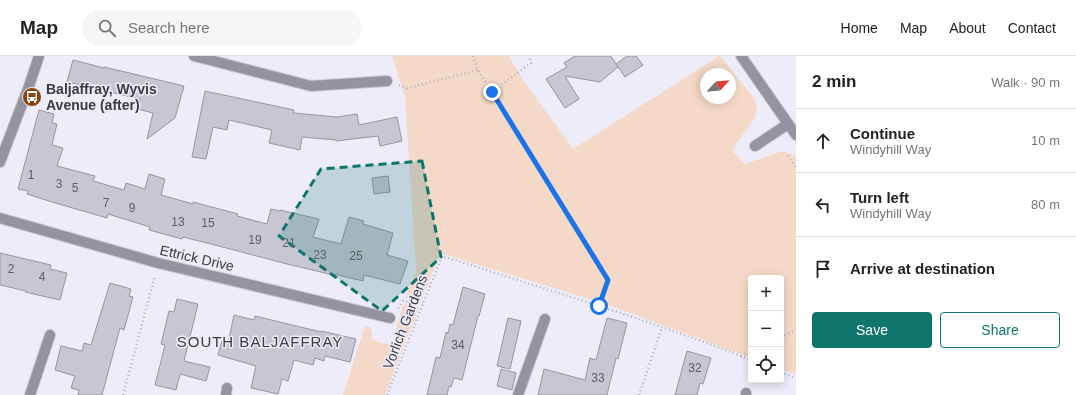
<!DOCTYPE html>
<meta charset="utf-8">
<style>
:root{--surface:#fff;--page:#f6f6f6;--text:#222;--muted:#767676;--line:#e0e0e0;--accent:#0f766e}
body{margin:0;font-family:Arial,sans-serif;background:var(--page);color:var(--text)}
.controls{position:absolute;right:12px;bottom:12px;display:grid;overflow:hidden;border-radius:4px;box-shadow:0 2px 10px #0003}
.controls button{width:36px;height:36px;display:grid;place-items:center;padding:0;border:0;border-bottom:1px solid var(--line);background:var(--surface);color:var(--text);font:20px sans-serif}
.compass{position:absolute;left:700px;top:12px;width:36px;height:36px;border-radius:50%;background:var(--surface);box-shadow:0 2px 10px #0003;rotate:64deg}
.stop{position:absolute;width:12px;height:12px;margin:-9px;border:3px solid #1a73e8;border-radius:50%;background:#fff}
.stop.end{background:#1a73e8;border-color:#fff;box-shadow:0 1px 4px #0008}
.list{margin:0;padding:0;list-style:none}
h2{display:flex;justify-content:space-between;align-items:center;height:52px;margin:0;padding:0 16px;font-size:17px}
h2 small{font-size:13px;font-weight:400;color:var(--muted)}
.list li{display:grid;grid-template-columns:26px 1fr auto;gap:12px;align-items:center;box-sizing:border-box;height:64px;padding:0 16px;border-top:1px solid var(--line)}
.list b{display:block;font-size:15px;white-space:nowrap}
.list p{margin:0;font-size:13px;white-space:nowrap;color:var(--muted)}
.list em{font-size:13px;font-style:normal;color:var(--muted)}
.actions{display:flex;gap:8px;padding:12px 16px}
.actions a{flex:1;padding:9px 0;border:1px solid var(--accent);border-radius:4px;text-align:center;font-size:14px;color:var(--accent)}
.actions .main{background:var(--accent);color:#fff}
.icon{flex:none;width:22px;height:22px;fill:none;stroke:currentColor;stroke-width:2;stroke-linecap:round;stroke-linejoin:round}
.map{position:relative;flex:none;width:796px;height:339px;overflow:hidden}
header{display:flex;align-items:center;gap:24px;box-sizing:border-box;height:56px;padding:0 20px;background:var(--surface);border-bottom:1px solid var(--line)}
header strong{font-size:19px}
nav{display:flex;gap:22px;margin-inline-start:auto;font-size:14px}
.search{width:280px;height:36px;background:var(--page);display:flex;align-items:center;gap:10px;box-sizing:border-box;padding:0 14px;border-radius:22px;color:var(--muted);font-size:15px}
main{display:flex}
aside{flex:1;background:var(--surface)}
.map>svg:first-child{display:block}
.green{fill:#f4d9c8;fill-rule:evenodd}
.building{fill:#c7c6d2;stroke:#9694a0}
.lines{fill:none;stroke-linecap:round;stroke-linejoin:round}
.minor-casing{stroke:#cac8d4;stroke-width:12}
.path{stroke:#b0afb9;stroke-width:2.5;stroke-dasharray:1 3;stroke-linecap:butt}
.minor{stroke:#95939f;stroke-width:10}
.route{stroke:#1a73e8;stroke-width:5}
.marked{fill:#0f766e;fill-opacity:0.2;stroke:#0f766e;stroke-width:3;stroke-dasharray:8 5;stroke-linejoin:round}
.labels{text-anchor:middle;stroke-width:3;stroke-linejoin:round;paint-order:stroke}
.number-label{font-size:12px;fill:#5d5d64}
.poi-label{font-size:14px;font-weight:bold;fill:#3a3a3f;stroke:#eeecf9;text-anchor:start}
.street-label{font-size:14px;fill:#3a3a3f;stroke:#eeecf9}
.neighbourhood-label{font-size:15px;letter-spacing:1px;fill:#3a3a3f;stroke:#eeecf9}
</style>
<header>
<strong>Map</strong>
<div class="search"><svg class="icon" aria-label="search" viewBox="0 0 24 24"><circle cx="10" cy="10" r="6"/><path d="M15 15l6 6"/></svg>Search here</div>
<nav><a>Home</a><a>Map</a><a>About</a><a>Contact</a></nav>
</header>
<main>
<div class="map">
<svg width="796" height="339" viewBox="0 0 796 339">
<rect width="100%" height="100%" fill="#eeecf9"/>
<!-- green -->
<g class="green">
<path d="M392 0H509L521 21 573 93 719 0H720L753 41 757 50 755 62 736 88 733 96 745 108 783 95 796 100V318L781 313V222H751V302L606 248 440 197 421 245 405 242 416 215 405 40ZM706 18H730V42H706Z"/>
<path d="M403 248 419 251 385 339H343L365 270C373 271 372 277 372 284L392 289Z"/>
</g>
<!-- building -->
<g class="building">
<polygon points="575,0 611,0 618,11 600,26 565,20 579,43 565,52 546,23 567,11 564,7"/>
<polygon points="627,0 636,0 643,9 625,21 616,8"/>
<polygon points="73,4 104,12 104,11 184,30 175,62 147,83 153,57 138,53 140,43 67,26"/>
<polygon points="205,35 294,54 293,57 337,61 357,58 359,69 397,61 402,85 380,90 378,80 336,85 336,84 302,81 300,94 269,87 272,74 229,64 227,74 213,71 206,103 192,101"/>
<polygon points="39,54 54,58 52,67 57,68 52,89 63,92 57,110 95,120 93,125 124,134 126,127 145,133 149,118 165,123 161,139 193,148 193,146 238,158 237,160 267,168 271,153 280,155 280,154 319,163 313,181 341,188 349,161 364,165 363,168 393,177 387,199 408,205 400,228 364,219 363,225 329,217 329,218 283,207 215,189 183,181 182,183 149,174 150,171 108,158 107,162 52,146 27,138 28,135 18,133"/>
<polygon points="388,120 390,136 374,138 372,122"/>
<polygon points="0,197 51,209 50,213 67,217 60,244 25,236 26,235 0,229"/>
<polygon points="110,227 131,233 129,240 133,241 124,274 120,272 102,339 78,339 79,334 71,332 75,320 55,314 61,290 82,295 84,287 91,289"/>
<polygon points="463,231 485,238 479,260 478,260 462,324 454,322 451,331 449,330 447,339 427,339 436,301 440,302 446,276 448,277 450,268 453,269"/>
<polygon points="177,243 198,248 184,305 210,311 206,325 180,318 176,334 155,329 165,289 161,288 169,255 174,256"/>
<polygon points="234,259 254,264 255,260 321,276 321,275 356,283 350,306 325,300 324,305 315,302 313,309 294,304 288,325 282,323 278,338 251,332 256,310 218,299 222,285 228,287"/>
<polygon points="508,262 521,265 510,313 497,310"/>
<polygon points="607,262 627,267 618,303 616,302 607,339 538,339 544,313 585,324 590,302 596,304"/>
<polygon points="687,295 711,302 703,328 700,327 697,339 675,339"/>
<polygon points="501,313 516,317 512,334 497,330"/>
</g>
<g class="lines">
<defs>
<g id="minor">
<polyline points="194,0 311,30 387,25"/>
<polyline points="741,0 796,79"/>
<polyline points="755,90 788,68"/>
<polyline points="0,106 29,30 39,0"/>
<polyline points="0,162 158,207 390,262"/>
<polyline points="30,339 50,279"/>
<polyline points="226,339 227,332"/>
<polyline points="518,339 545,263"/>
<polyline points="746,339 746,337"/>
</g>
</defs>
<!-- minor casing -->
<use href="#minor" class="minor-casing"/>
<!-- path -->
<g class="path">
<polyline points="473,0 478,14 492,36 608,224 599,250"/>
<polyline points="399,29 407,32 478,14"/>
<polyline points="492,36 531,7 529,0"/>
<polyline points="788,100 796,111"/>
<polyline points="398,252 403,245 423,248"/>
<polyline points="781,281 796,274"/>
<polyline points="741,300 751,295"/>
<polyline points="781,316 796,322"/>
<polyline points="123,339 155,220"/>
<path d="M387 339 442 200C545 233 650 264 751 304"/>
<polyline points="639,339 662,271"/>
</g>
<!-- minor -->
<use href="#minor" class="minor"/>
</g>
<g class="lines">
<!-- route -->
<polyline class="route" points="492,36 608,224 599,250"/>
</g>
<!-- marked area -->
<path class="marked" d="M422 105 441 201 382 255 279 180 321 113Z"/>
<!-- icons -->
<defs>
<symbol id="bus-disc" viewBox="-11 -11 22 22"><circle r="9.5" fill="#85450b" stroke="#eeecf9"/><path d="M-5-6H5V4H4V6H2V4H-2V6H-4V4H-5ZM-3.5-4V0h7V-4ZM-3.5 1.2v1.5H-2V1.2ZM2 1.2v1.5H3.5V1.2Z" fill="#fff"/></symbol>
</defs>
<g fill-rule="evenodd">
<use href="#bus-disc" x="21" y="30" width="22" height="22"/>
</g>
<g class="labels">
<!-- number labels -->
<g class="number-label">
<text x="31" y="123">1</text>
<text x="59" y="132">3</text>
<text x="75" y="136">5</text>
<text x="106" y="151">7</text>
<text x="132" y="156">9</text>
<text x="178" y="170">13</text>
<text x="208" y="171">15</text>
<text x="255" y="188">19</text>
<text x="289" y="191">21</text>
<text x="320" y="203">23</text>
<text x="356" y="204">25</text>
<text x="11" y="217">2</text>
<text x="42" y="225">4</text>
<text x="458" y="293">34</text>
<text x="695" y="316">32</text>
<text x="598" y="326">33</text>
</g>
<!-- poi labels -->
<g class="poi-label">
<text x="46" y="38">Baljaffray, Wyvis<tspan x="46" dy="16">Avenue (after)</tspan></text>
</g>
<!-- street labels -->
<g class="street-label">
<text transform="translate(197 202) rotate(13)" y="5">Ettrick Drive</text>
<text transform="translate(405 266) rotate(-69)" y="5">Vorlich Gardens</text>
</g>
<!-- neighbourhood labels -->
<g class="neighbourhood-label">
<text x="260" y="291">SOUTH BALJAFFRAY</text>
</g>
</g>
</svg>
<div class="controls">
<button>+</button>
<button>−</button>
<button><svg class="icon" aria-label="locate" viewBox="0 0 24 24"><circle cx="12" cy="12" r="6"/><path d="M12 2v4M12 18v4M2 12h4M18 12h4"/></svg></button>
</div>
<svg class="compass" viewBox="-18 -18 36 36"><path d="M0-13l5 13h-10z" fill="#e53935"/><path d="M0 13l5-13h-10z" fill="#767676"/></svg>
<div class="stop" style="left:599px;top:250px"></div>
<div class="stop end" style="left:492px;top:36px"></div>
</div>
<aside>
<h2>2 min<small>Walk · 90 m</small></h2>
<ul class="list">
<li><svg class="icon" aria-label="ahead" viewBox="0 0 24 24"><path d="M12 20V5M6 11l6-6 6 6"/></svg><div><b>Continue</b><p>Windyhill Way</p></div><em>10 m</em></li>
<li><svg class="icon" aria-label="left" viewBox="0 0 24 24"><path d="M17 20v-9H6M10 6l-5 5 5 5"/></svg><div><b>Turn left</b><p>Windyhill Way</p></div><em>80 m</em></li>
<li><svg class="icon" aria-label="arrive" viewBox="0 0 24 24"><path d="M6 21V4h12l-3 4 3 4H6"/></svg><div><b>Arrive at destination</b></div></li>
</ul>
<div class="actions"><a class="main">Save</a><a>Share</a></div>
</aside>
</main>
